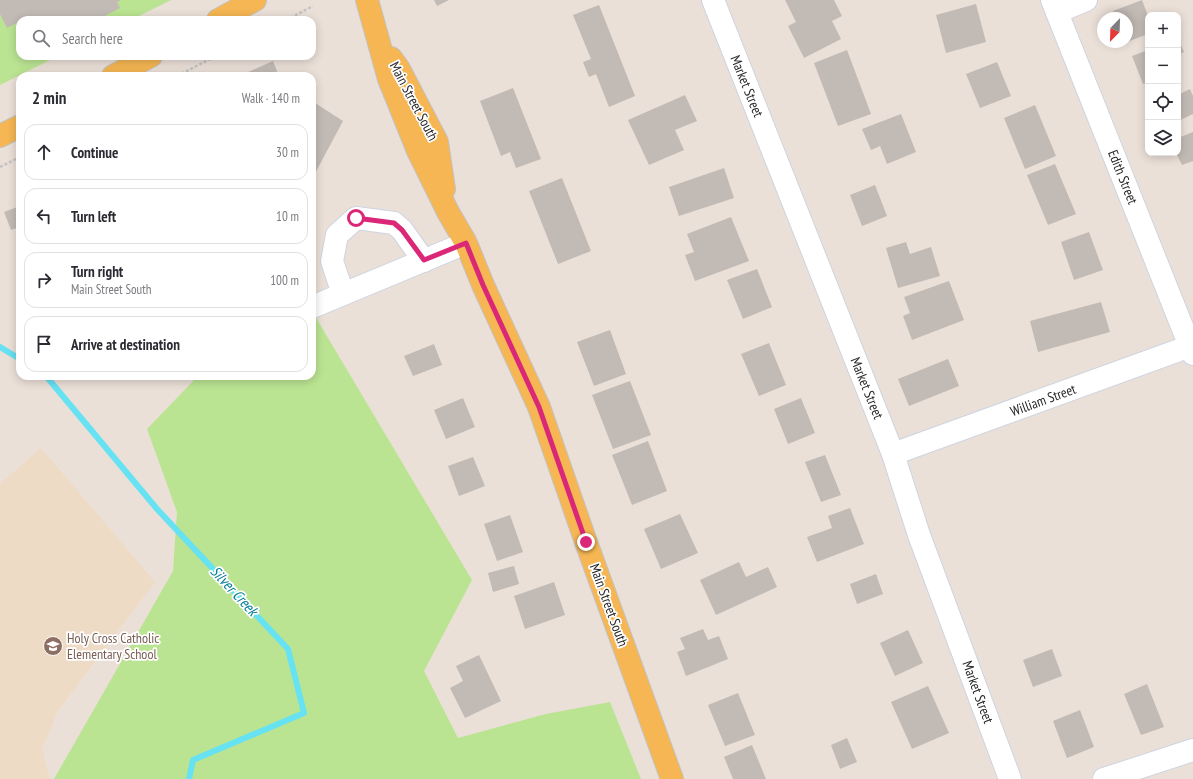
<!DOCTYPE html>
<meta charset="utf-8">
<style>
:root{--surface:#fff;--page:#f7f7f7;--text:#2b2b33;--muted:#7c7c81;--line:#e1e1e2}
body{margin:0;font-family:"PT Sans Narrow",sans-serif;background:var(--page);color:var(--text)}
.controls{position:absolute;right:12px;top:12px;display:grid;overflow:hidden;border-radius:8px;box-shadow:0 2px 10px #0003}
.controls button{width:36px;height:36px;display:grid;place-items:center;padding:0;border:0;border-bottom:1px solid var(--line);background:var(--surface);color:var(--text);font:20px sans-serif}
.compass{position:absolute;left:1097px;top:12px;width:36px;height:36px;border-radius:50%;background:var(--surface);box-shadow:0 2px 10px #0003;rotate:203deg}
.stop{position:absolute;width:12px;height:12px;margin:-9px;border:3px solid #db2777;border-radius:50%;background:#fff}
.stop.end{background:#db2777;border-color:#fff;box-shadow:0 1px 4px #0008}
.list{margin:0;padding:0;list-style:none}
h2{display:flex;justify-content:space-between;align-items:center;height:52px;margin:0;padding:0 16px;font-size:17px}
h2 small{font-size:13px;font-weight:400;color:var(--muted)}
.list li{display:grid;grid-template-columns:26px 1fr auto;gap:12px;align-items:center;box-sizing:border-box;height:56px;margin:0 8px 8px;padding:0 8px;border:1px solid var(--line);border-radius:12px}
.list b{display:block;font-size:15px;white-space:nowrap}
.list p{margin:0;font-size:13px;white-space:nowrap;color:var(--muted)}
.list em{font-size:13px;font-style:normal;color:var(--muted)}
.icon{flex:none;width:22px;height:22px;fill:none;stroke:currentColor;stroke-width:2;stroke-linecap:round;stroke-linejoin:round}
.map{position:relative;flex:none;width:1193px;height:779px;overflow:hidden}
.search{position:absolute;background:var(--surface);box-shadow:0 2px 10px #0003;left:16px;top:16px;width:300px;height:44px;display:flex;align-items:center;gap:10px;box-sizing:border-box;padding:0 14px;border-radius:12px;color:var(--muted);font-size:15px}
.panel{position:absolute;background:var(--surface);box-shadow:0 2px 10px #0003;left:16px;top:72px;width:300px;height:308px;border-radius:12px}
.map>svg:first-child{display:block}
.education{fill:#eedbc6}
.green{fill:#bae492}
.lines{fill:none;stroke-linecap:round;stroke-linejoin:round}
.stream{stroke:#66e2f2;stroke-width:6}
.building{fill:#c2bab5}
.minor-casing{stroke:#cdd4e1;stroke-width:24}
.major-casing{stroke:#c3c3c3;stroke-width:24}
.path{stroke:#c3c3c3;stroke-width:2.5;stroke-dasharray:3 2;stroke-linecap:butt}
.minor{stroke:#fff;stroke-width:22}
.major{stroke:#f5b653;stroke-width:22}
.route{stroke:#db2777;stroke-width:5}
.labels{text-anchor:middle;stroke-width:3.5;stroke-linejoin:round;paint-order:stroke}
.street-label{font-size:14px;fill:#272727;stroke:#fff}
.education-label{font-size:14px;fill:#785e54;stroke:#fff;text-anchor:start}
.water-label{font-size:15px;font-style:italic;fill:#097f9a;stroke:#fff}
</style>
<div class="map">
<svg width="1193" height="779" viewBox="0 0 1193 779">
<rect width="100%" height="100%" fill="#ebe0d8"/>
<!-- education -->
<polygon class="education" points="41,448 155,582 58,711 42,749 50,779 0,779 0,484"/>
<!-- green -->
<g class="green">
<polygon points="0,0 171,0 131,20 20,20 20,56 58,56 0,85"/>
<polygon points="312,311 472,580 424,671 458,738 546,714 610,702 641,779 54,779 173,571 177,512 147,429 198,376 312,376"/>
</g>
<g class="lines">
<!-- stream -->
<g class="stream">
<polyline points="0,347 20,359"/>
<polyline points="46,376 157,509 288,649 304,713 193,760 189,779"/>
</g>
</g>
<!-- building -->
<g class="building">
<polygon points="0,0 121,0 117,2 120,8 97,20 30,20 28,17 7,28 0,14"/>
<polygon points="434,0 449,0 437,6"/>
<polygon points="785,0 834,0 842,16 832,21 841,39 804,58 788,26 796,22"/>
<polygon points="1142,0 1148,16 1148,34 1127,42 1127,18 1107,18 1114,15 1113,11"/>
<polygon points="976,4 986,42 946,53 936,15"/>
<polygon points="599,5 635,96 609,107 596,74 589,77 583,62 591,59 573,15"/>
<polygon points="1178,38 1184,52 1178,55"/>
<polygon points="847,50 871,114 838,126 814,63"/>
<polygon points="1148,50 1148,82 1143,84 1132,56"/>
<polygon points="273,61 279,76 245,76 244,74"/>
<polygon points="997,62 1011,96 980,108 966,74"/>
<polygon points="513,88 541,159 516,168 510,152 501,156 480,101"/>
<polygon points="1190,89 1193,96 1193,114 1178,121 1178,95"/>
<polygon points="685,95 697,121 675,130 684,150 649,165 628,120"/>
<polygon points="312,101 343,121 312,179"/>
<polygon points="1035,105 1056,156 1025,169 1004,118"/>
<polygon points="901,114 916,152 887,164 880,146 871,150 862,129"/>
<polygon points="1193,132 1193,161 1182,165 1176,153 1178,153 1178,138"/>
<polygon points="1055,164 1076,214 1048,225 1027,175"/>
<polygon points="724,168 734,198 679,216 669,187"/>
<polygon points="562,178 591,251 558,264 529,191"/>
<polygon points="875,185 887,216 862,226 850,195"/>
<polygon points="20,206 20,227 11,230 4,212"/>
<polygon points="731,217 749,261 695,281 685,255 694,252 687,234"/>
<polygon points="1089,232 1103,270 1074,280 1061,242"/>
<polygon points="906,242 910,254 931,247 940,276 898,288 886,248"/>
<polygon points="757,269 772,307 743,319 727,280"/>
<polygon points="949,281 964,320 912,340 903,316 910,313 904,297"/>
<polygon points="1101,302 1110,332 1038,352 1030,321"/>
<polygon points="610,330 626,374 594,386 577,342"/>
<polygon points="769,343 786,385 759,396 741,354"/>
<polygon points="434,344 442,365 413,376 404,356"/>
<polygon points="948,359 959,386 909,406 898,379"/>
<polygon points="630,381 651,435 613,449 592,395"/>
<polygon points="463,398 475,427 446,439 434,410"/>
<polygon points="801,398 815,433 788,444 774,409"/>
<polygon points="648,441 667,491 632,505 612,455"/>
<polygon points="825,455 841,495 821,502 805,462"/>
<polygon points="473,457 485,486 459,496 448,466"/>
<polygon points="850,508 864,544 817,562 807,537 832,528 828,516"/>
<polygon points="680,514 698,553 661,569 644,529"/>
<polygon points="510,515 523,552 497,561 484,524"/>
<polygon points="739,562 746,577 768,567 777,587 716,615 700,580"/>
<polygon points="514,566 519,584 493,592 488,573"/>
<polygon points="876,574 883,594 857,604 850,584"/>
<polygon points="554,582 565,615 525,629 514,596"/>
<polygon points="703,629 708,640 719,636 728,659 686,676 677,652 685,649 680,638"/>
<polygon points="908,630 923,663 895,676 880,643"/>
<polygon points="1052,649 1062,676 1033,687 1023,660"/>
<polygon points="479,655 501,701 465,718 450,688 463,681 456,666"/>
<polygon points="1147,684 1164,727 1141,735 1124,694"/>
<polygon points="928,686 949,733 912,749 891,702"/>
<polygon points="738,693 755,735 725,746 708,705"/>
<polygon points="1080,710 1094,747 1067,758 1053,721"/>
<polygon points="847,738 857,762 840,769 831,745"/>
<polygon points="752,745 766,779 733,779 724,757"/>
</g>
<g class="lines">
<defs>
<g id="minor">
<polyline points="713,0 893,454 919,535 1010,779"/>
<polyline points="1052,0 1193,354"/>
<polyline points="1057,12 1086,0"/>
<polyline points="343,294 332,261 337,235 356,218 394,223 402,230 424,261"/>
<polyline points="312,307 466,243"/>
<polyline points="893,454 1193,345"/>
<polyline points="1104,779 1193,750"/>
</g>
<g id="major">
<polyline points="367,0 389,79 418,151 448,212 466,243 483,285 539,407 586,542 672,779"/>
<polyline points="218,20 255,0"/>
<polyline points="391,58 399,69 437,142 444,189"/>
<polyline points="113,76 151,56"/>
<polyline points="0,136 20,126"/>
</g>
</defs>
<!-- minor casing -->
<use href="#minor" class="minor-casing"/>
<!-- major casing -->
<use href="#major" class="major-casing"/>
<!-- path -->
<g class="path">
<polyline points="286,20 313,6"/>
<polyline points="177,76 216,56"/>
<polyline points="0,167 20,157"/>
</g>
<!-- minor -->
<use href="#minor" class="minor"/>
<!-- major -->
<use href="#major" class="major"/>
</g>
<g class="lines">
<!-- route -->
<polyline class="route" points="356,218 394,223 402,230 424,260 466,243 483,285 539,407 586,542"/>
</g>
<!-- icons -->
<defs>
<symbol id="school-disc" viewBox="-11 -11 22 22"><circle r="9.5" fill="#8d6e63" stroke="#fff"/><path d="M0-5L7-2L0 1L-7-2ZM-4 1L0 2.5L4 1V4Q0 6-4 4Z" fill="#fff"/></symbol>
</defs>
<g fill-rule="evenodd">
<use href="#school-disc" x="42" y="635" width="22" height="22"/>
</g>
<g class="labels">
<!-- street labels -->
<g class="street-label">
<text transform="translate(747 86) rotate(68)" y="5">Market Street</text>
<text transform="translate(414 101) rotate(62)" y="5">Main Street South</text>
<text transform="translate(1123 177) rotate(68)" y="5">Edith Street</text>
<text transform="translate(867 388) rotate(68)" y="5">Market Street</text>
<text transform="translate(1043 400) rotate(-20)" y="5">William Street</text>
<text transform="translate(609 605) rotate(70)" y="5">Main Street South</text>
<text transform="translate(978 692) rotate(70)" y="5">Market Street</text>
</g>
<!-- education labels -->
<g class="education-label">
<text x="67" y="643">Holy Cross Catholic<tspan x="67" dy="16">Elementary School</tspan></text>
</g>
<!-- water labels -->
<g class="water-label">
<text transform="translate(234 591) rotate(47)" y="5">Silver Creek</text>
</g>
</g>
</svg>
<div class="controls">
<button>+</button>
<button>−</button>
<button><svg class="icon" aria-label="locate" viewBox="0 0 24 24"><circle cx="12" cy="12" r="6"/><path d="M12 2v4M12 18v4M2 12h4M18 12h4"/></svg></button>
<button><svg class="icon" aria-label="layers" viewBox="0 0 24 24"><path d="M12 4l9 5-9 5-9-5zM3 14l9 5 9-5"/></svg></button>
</div>
<svg class="compass" viewBox="-18 -18 36 36"><path d="M0-13l5 13h-10z" fill="#e53935"/><path d="M0 13l5-13h-10z" fill="#7c7c81"/></svg>
<div class="stop" style="left:356px;top:218px"></div>
<div class="stop end" style="left:586px;top:542px"></div>
<div class="search"><svg class="icon" aria-label="search" viewBox="0 0 24 24"><circle cx="10" cy="10" r="6"/><path d="M15 15l6 6"/></svg>Search here</div>
<section class="panel">
<h2>2 min<small>Walk · 140 m</small></h2>
<ul class="list">
<li><svg class="icon" aria-label="ahead" viewBox="0 0 24 24"><path d="M12 20V5M6 11l6-6 6 6"/></svg><div><b>Continue</b></div><em>30 m</em></li>
<li><svg class="icon" aria-label="left" viewBox="0 0 24 24"><path d="M17 20v-9H6M10 6l-5 5 5 5"/></svg><div><b>Turn left</b></div><em>10 m</em></li>
<li><svg class="icon" aria-label="right" viewBox="0 0 24 24"><path d="M7 20v-9h11M14 6l5 5-5 5"/></svg><div><b>Turn right</b><p>Main Street South</p></div><em>100 m</em></li>
<li><svg class="icon" aria-label="arrive" viewBox="0 0 24 24"><path d="M6 21V4h12l-3 4 3 4H6"/></svg><div><b>Arrive at destination</b></div></li>
</ul>
</section>
</div>
